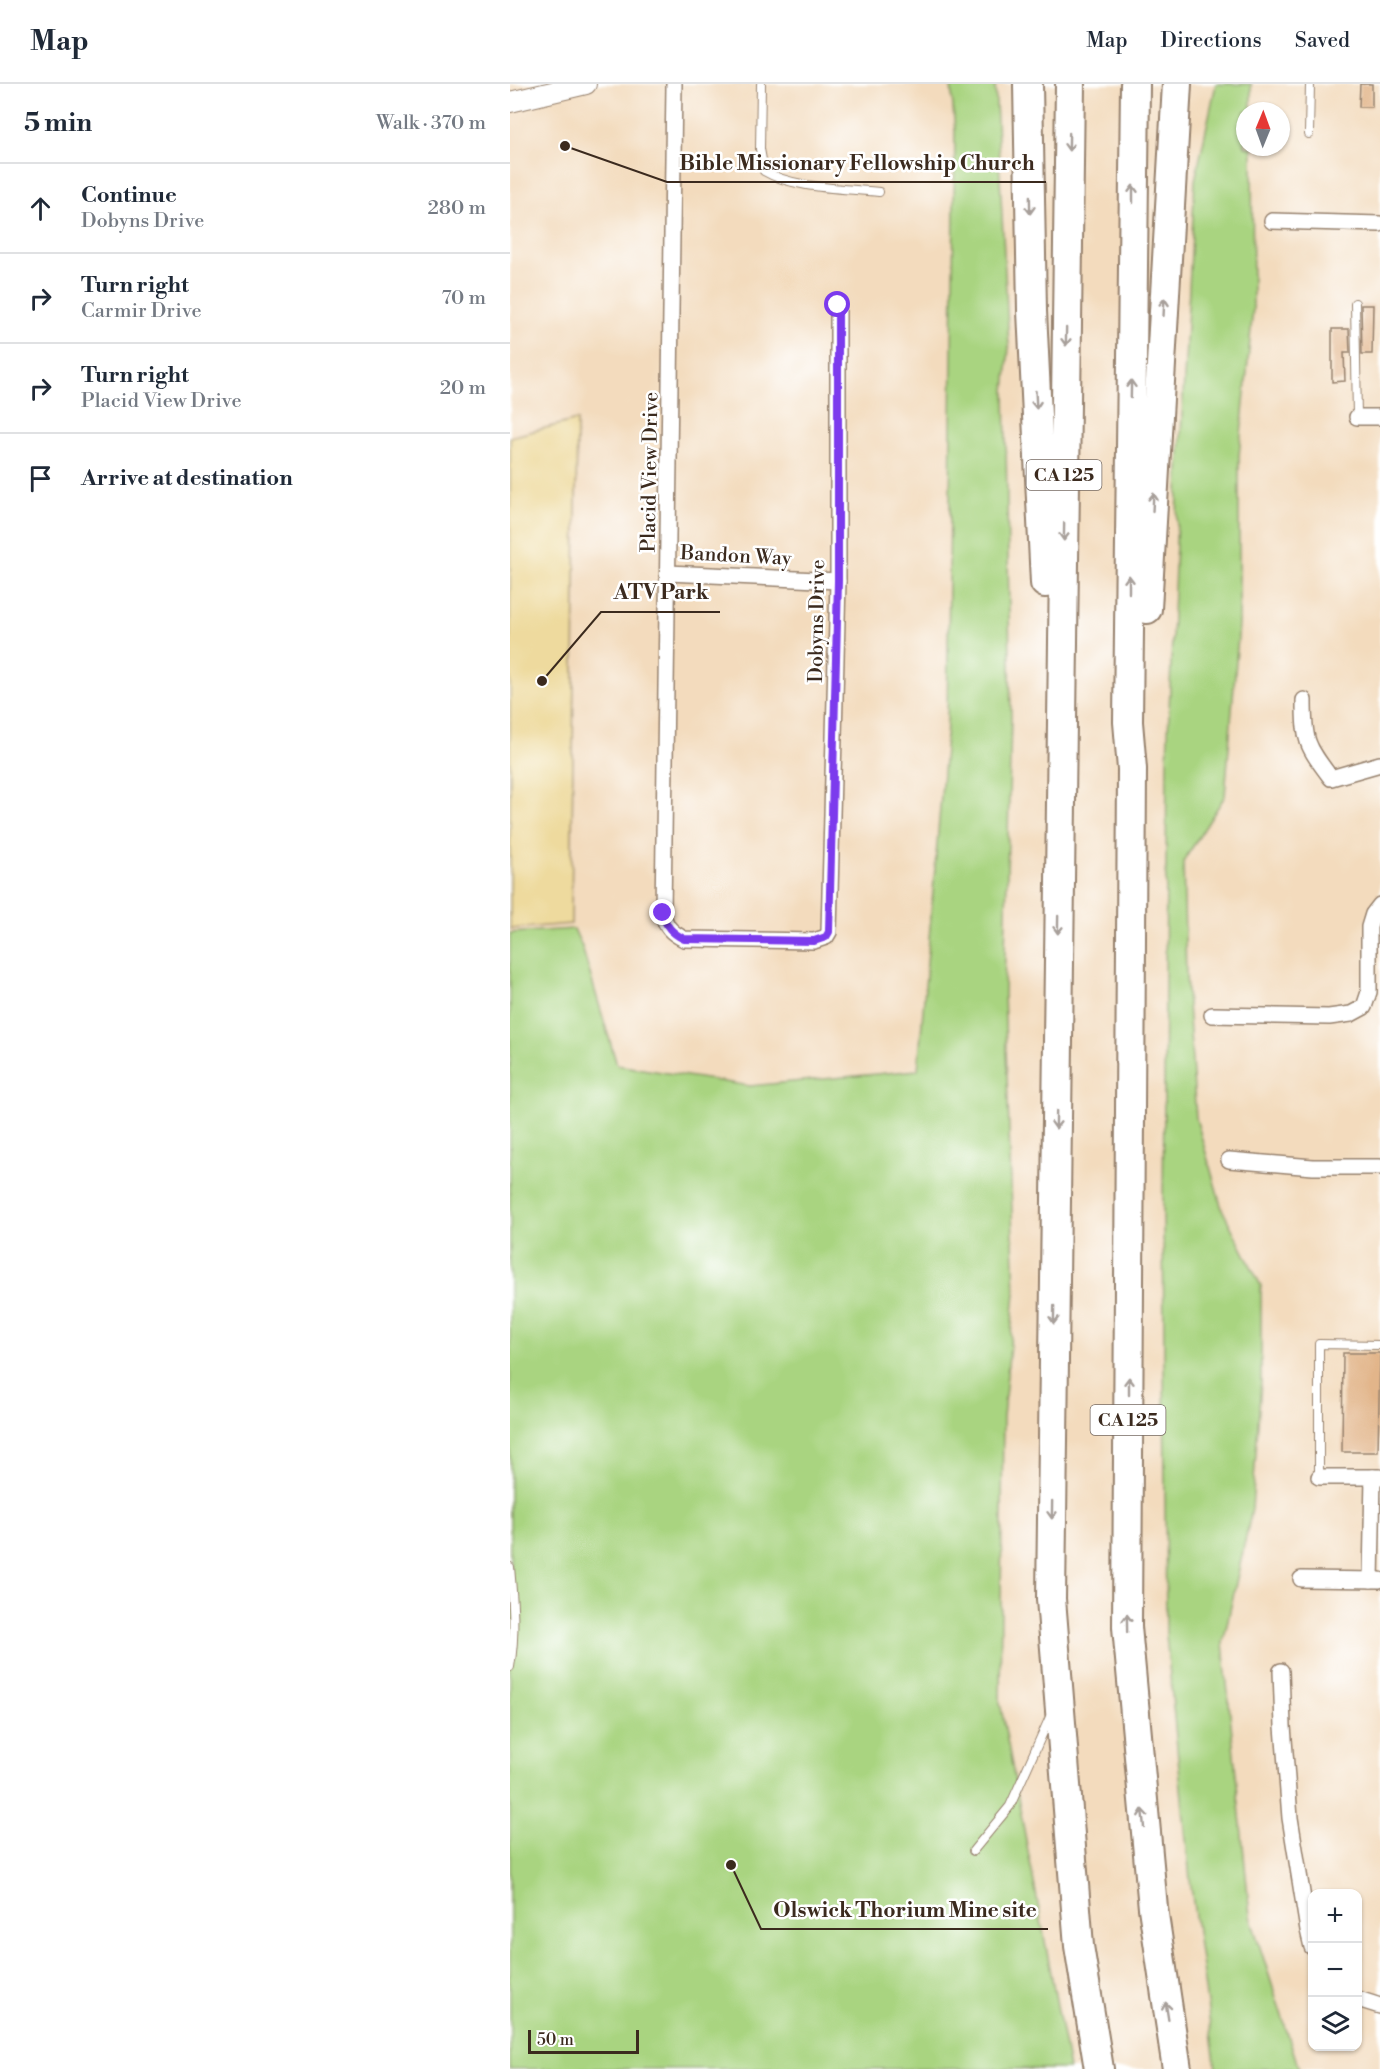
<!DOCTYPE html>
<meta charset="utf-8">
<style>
:root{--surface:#fff;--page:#f6f6f7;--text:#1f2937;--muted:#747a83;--line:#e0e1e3}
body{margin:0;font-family:"Libre Bodoni",serif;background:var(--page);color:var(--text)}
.controls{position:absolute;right:18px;bottom:18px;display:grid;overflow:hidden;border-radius:12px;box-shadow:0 2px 4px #0004}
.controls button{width:54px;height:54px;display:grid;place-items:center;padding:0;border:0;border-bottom:2px solid var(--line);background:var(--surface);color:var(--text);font:30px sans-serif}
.compass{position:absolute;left:726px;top:18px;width:54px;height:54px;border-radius:50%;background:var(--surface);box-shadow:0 2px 4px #0004;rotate:1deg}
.scale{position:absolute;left:18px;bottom:15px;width:111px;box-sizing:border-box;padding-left:6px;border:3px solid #3b2a1e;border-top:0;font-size:16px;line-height:21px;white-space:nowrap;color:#3b2a1e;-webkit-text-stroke:4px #fff;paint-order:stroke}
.stop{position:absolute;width:18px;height:18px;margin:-14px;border:4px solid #7c3aed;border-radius:50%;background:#fff}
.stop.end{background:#7c3aed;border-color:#fff;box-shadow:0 2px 6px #0008}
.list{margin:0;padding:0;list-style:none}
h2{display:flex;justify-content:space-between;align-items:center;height:78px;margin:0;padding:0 24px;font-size:26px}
h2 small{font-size:20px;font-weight:400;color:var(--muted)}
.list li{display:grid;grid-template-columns:39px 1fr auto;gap:18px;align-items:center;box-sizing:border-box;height:90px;padding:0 24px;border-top:2px solid var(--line)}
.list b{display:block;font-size:22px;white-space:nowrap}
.list p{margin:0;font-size:20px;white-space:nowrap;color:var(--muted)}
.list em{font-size:20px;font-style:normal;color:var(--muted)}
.icon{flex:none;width:33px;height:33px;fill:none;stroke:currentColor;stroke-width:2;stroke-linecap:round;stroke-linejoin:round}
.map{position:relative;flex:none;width:870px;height:1985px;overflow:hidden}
header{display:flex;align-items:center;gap:36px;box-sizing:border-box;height:84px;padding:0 30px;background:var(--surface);border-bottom:2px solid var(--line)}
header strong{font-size:28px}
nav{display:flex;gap:33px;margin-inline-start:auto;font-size:21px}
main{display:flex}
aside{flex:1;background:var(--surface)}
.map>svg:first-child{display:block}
.green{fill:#a9d480;stroke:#727f4f;stroke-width:1.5}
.sand{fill:#eeda9e;stroke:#94825e;stroke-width:1.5}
.building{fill:#e2b58a}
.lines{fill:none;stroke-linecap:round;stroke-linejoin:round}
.service-casing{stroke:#97826e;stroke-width:10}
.minor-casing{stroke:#97826e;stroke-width:18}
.tertiary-casing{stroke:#97826e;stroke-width:22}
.motorway-casing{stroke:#97826e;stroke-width:32}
.service{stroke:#fff;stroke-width:8}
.minor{stroke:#fff;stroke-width:15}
.tertiary{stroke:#fff;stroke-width:20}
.motorway{stroke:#fff;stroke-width:28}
.oneway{stroke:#a79f9a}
.route{stroke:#7c3aed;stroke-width:8}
.labels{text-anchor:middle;stroke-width:5;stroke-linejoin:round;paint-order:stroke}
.shield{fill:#fff;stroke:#766a62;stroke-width:1.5}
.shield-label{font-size:18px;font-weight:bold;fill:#3b2a1e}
.street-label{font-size:20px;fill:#3b2a1e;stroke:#fff}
.leader{fill:none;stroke:#3b2a1e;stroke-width:2}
.callout-dot{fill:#3b2a1e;stroke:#fff;stroke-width:2}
.callout-label{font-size:21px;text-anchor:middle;font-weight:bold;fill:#3b2a1e;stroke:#fff;stroke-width:5;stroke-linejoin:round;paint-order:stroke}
</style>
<header>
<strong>Map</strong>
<nav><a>Map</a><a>Directions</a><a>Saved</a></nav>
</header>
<main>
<aside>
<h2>5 min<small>Walk · 370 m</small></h2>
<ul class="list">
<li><svg class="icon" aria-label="ahead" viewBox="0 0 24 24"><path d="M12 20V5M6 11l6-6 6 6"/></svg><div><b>Continue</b><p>Dobyns Drive</p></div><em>280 m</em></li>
<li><svg class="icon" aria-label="right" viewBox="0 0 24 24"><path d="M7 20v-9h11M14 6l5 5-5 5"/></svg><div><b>Turn right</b><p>Carmir Drive</p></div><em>70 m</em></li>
<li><svg class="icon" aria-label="right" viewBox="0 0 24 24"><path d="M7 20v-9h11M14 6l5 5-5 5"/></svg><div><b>Turn right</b><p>Placid View Drive</p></div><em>20 m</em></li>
<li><svg class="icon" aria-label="arrive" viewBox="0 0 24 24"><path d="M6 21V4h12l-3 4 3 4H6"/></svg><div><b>Arrive at destination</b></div></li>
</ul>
</aside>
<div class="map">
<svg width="870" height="1985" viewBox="0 0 870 1985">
<rect width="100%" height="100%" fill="#fff"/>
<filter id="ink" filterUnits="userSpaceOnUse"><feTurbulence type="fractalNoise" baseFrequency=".0167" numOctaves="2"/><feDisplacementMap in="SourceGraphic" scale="12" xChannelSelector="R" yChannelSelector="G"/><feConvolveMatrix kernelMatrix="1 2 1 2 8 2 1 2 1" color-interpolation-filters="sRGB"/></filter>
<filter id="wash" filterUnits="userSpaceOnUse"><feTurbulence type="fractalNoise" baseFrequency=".008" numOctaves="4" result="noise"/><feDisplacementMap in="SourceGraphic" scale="24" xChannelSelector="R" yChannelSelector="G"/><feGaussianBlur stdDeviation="1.35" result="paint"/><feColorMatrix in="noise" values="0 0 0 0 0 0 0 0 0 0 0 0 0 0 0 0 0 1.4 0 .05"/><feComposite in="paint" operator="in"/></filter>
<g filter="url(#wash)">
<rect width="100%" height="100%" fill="#f3dbbd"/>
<!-- green -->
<g class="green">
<polygon points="441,0 485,0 499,263 495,307 501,634 494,910 505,1209 493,1333 490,1618 559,1985 0,1985 0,849 64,845 72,863 107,981 240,1002 408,986 437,641 445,47"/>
<polygon points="706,0 741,0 741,27 735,27 735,63 742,63 743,224 729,372 729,540 715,712 673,778 676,891 686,1034 712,1125 751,1202 751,1297 742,1425 713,1559 740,1832 789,1985 706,1985 680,1796 656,1551 653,1124 657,676 669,386 685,96"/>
</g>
<!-- sand -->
<polygon class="sand" points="67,336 61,840 0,845 0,353"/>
<g id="blocks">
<!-- building -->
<g class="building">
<polygon points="850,0 862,0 862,23 849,23"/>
<polygon points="851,221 863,221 862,270 852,270"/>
<polygon points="822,245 839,245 840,269 834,269 835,297 822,298"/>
<polygon points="833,1269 870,1269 868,1368 832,1368"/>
</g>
</g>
</g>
<g filter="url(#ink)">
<use href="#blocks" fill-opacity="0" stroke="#97826e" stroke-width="1.5"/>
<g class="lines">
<defs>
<g id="service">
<path d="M251 0 250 65 254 87C284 105 334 104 369 108"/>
<polyline points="799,50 800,0"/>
<polyline points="845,219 847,333"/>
<polyline points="809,1393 809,1260 870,1261"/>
<path d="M0 1483C3 1517 6 1549 0 1583"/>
<polyline points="463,1767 500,1722 540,1633"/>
</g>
<g id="minor">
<path d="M164 0 153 829C155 843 162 849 174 855L304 857 316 853 319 848 328 497V221"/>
<polyline points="762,137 870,140"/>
<polyline points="847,333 870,333"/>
<polyline points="158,489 328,497"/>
<path d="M794 616C794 657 796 661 821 694L870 680"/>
<polyline points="702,931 819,933 841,930 854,923 859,908 859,843 863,830 870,821"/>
<polyline points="719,1076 803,1083 870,1083"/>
<polyline points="809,1393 870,1393"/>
<polyline points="791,1495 870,1496"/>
<polyline points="861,1496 863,1393"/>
<polyline points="771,1587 773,1642 780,1734 798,1846 802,1863"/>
<polyline points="848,1915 870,1922"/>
</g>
<polyline id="tertiary" points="0,18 76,0"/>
<g id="motorway">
<polyline points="518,0 522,227 535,499"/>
<polyline points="560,0 541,1515 569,1862 589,1985"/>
<polyline points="625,0 618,638 622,685 617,1543 643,1824 667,1985"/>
<polyline points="637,525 667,0"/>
</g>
</defs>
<!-- service casing -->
<use href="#service" class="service-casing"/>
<!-- minor casing -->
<use href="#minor" class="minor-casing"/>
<!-- tertiary casing -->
<use href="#tertiary" class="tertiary-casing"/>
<!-- motorway casing -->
<use href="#motorway" class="motorway-casing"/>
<!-- service -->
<use href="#service" class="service"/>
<!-- minor -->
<use href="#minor" class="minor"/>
<!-- tertiary -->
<use href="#tertiary" class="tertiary"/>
<!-- motorway -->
<use href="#motorway" class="motorway"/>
</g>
<!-- one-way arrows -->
<defs><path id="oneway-shaft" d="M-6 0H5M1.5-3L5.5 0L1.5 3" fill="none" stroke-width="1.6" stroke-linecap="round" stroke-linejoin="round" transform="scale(1.5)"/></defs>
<g class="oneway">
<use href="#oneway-shaft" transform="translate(559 58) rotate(91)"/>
<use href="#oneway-shaft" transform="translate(623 110) rotate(-90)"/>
<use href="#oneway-shaft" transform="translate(520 121) rotate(89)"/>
<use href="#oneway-shaft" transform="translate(654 223) rotate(-87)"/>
<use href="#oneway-shaft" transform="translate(556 253) rotate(91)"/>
<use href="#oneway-shaft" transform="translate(621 305) rotate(-89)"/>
<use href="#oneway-shaft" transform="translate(526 316) rotate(87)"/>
<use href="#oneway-shaft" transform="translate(643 418) rotate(-87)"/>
<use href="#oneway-shaft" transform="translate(554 448) rotate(91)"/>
<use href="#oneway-shaft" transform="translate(619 500) rotate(-90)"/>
<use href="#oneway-shaft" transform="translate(548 841) rotate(91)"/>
<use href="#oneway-shaft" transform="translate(546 1036) rotate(91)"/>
<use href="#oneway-shaft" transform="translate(544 1231) rotate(91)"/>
<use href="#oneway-shaft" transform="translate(619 1302) rotate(-90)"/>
<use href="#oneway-shaft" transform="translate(542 1426) rotate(91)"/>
<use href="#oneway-shaft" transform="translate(617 1539) rotate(-91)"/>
<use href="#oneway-shaft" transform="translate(633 1734) rotate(-96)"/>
<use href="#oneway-shaft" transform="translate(657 1927) rotate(-99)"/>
</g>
</g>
<g class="lines" filter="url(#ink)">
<!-- route -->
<path class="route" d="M153 829C155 842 162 849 174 855L304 857 316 853 319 848 328 497V221"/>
</g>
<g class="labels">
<!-- shield labels -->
<g class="shield">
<rect x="516.5" y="376" width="75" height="30" rx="4.5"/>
<rect x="580.5" y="1321" width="75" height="30" rx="4.5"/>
</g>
<g class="shield-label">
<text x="554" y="397">CA 125</text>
<text x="618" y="1342">CA 125</text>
</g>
<!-- street labels -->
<g class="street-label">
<text transform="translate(139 388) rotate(-89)" y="7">Placid View Drive</text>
<text transform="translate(226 471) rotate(3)" y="7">Bandon Way</text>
<text transform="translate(306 537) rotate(-89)" y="7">Dobyns Drive</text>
</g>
</g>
<!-- callouts -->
<path class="leader" d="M55 62L157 98H536M32 597L91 528H210M221 1781L251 1845H538"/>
<g class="callout-dot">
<circle cx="55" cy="62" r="6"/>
<circle cx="32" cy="597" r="6"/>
<circle cx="221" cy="1781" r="6"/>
</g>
<g class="callout-label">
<text x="347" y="86">Bible Missionary Fellowship Church</text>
<text x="151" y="515">ATV Park</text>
<text x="395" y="1833">Olswick Thorium Mine site</text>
</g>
</svg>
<div class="controls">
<button>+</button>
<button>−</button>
<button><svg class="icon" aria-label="layers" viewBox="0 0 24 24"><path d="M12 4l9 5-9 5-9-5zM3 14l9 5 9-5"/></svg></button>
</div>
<svg class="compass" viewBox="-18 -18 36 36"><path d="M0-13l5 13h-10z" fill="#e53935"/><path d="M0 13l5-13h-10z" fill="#747a83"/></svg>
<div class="scale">50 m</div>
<div class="stop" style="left:328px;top:221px"></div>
<div class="stop end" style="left:153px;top:829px"></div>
</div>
</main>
